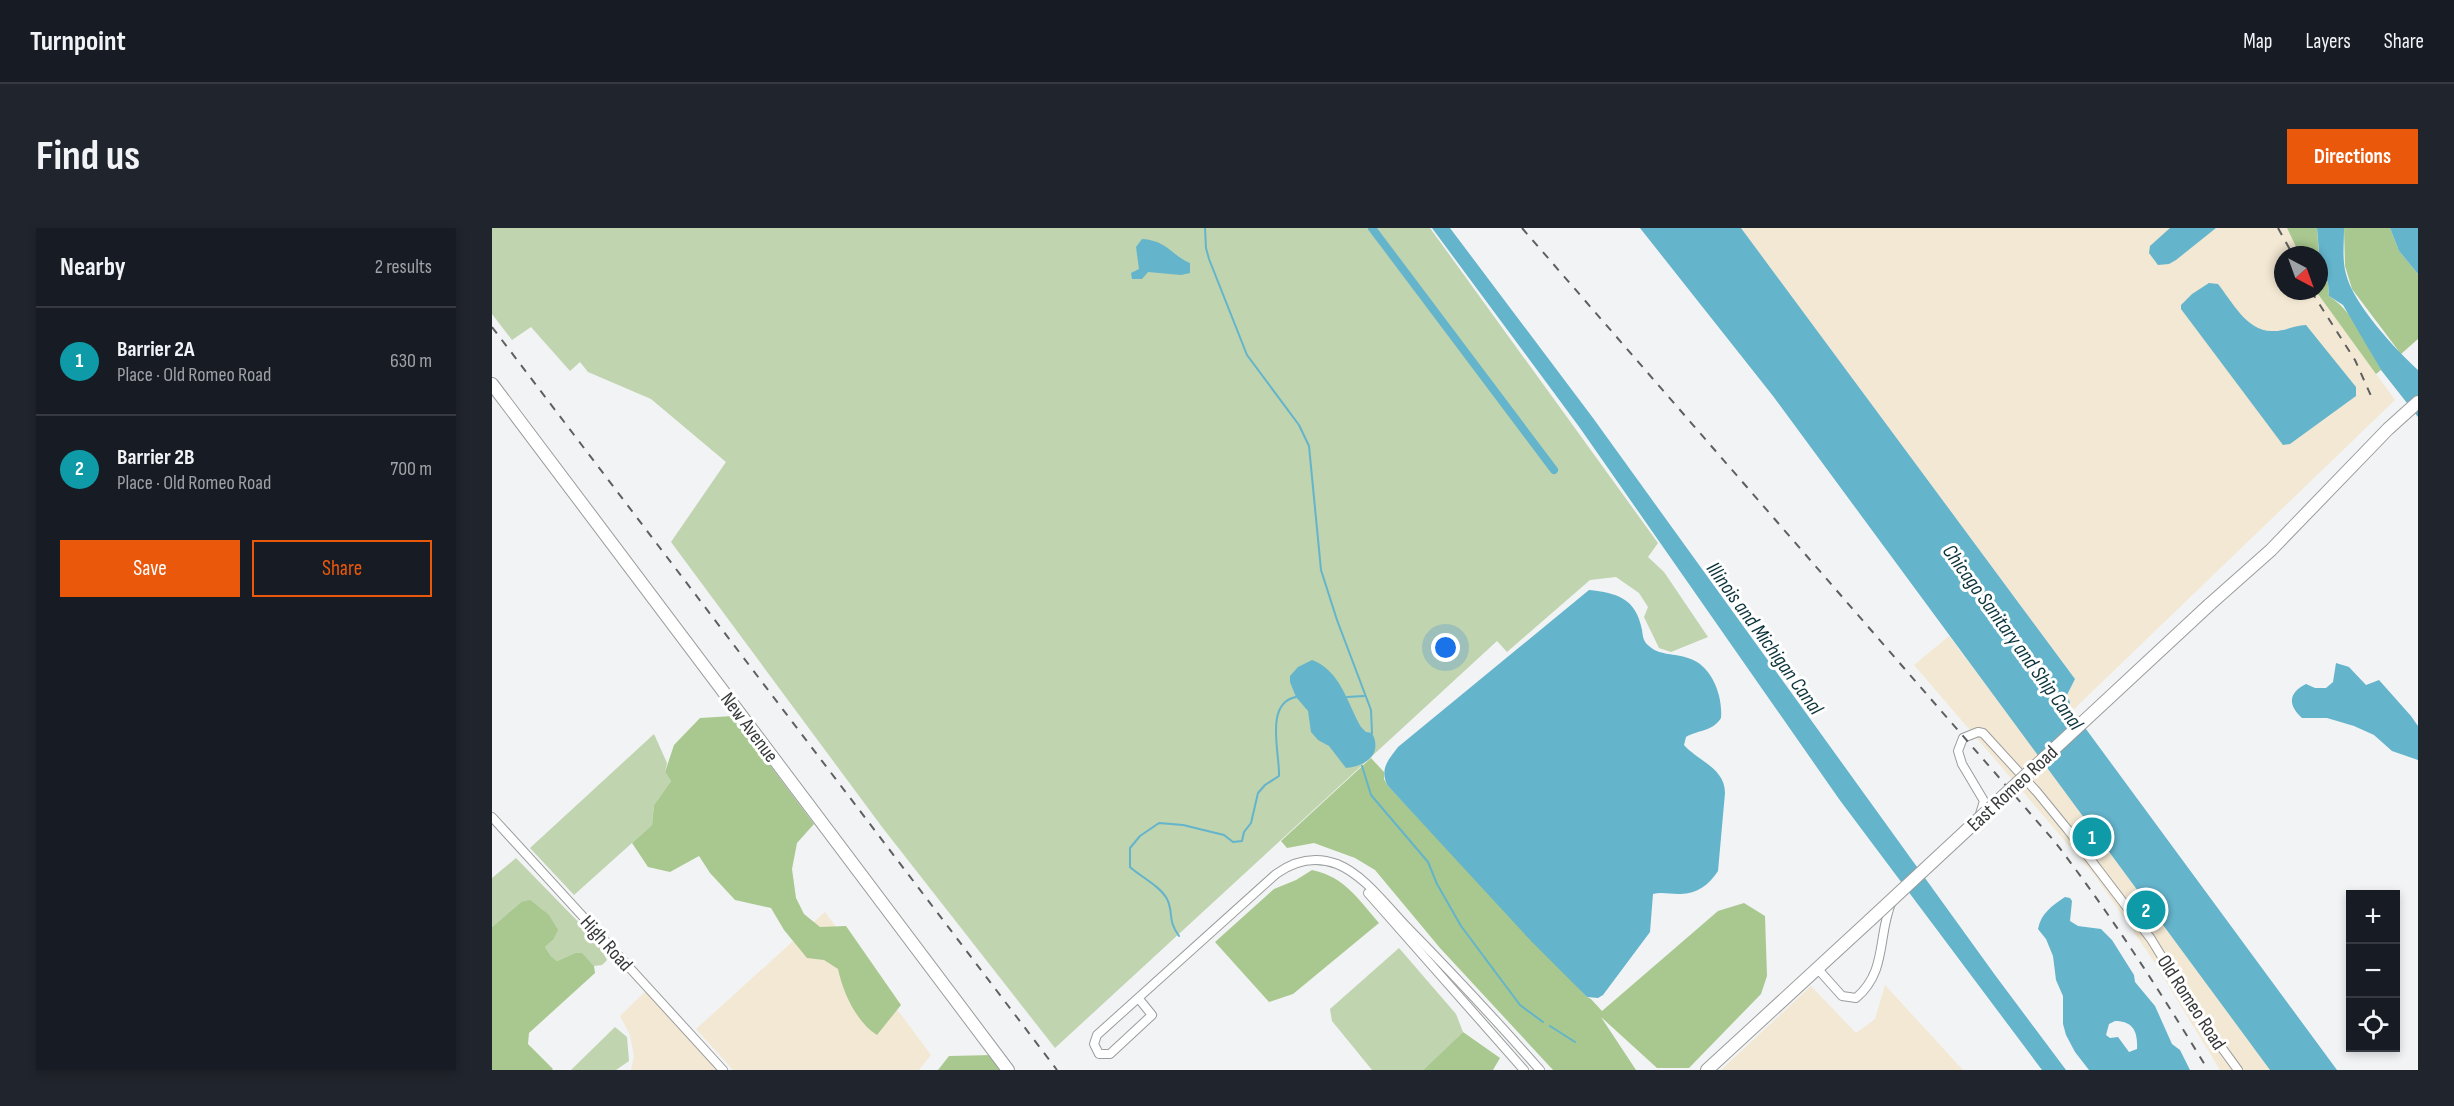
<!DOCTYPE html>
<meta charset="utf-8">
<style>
:root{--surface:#171b24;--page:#20242c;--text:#f1f3f6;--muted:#9ea1a6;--line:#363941;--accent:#ea580c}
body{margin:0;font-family:"Sofia Sans Condensed",sans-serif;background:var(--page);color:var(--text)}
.controls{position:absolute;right:18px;bottom:18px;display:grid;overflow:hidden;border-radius:0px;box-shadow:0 3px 9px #0003}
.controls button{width:54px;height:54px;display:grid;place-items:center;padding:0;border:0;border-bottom:2px solid var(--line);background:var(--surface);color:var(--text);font:30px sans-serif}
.compass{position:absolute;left:1782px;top:18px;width:54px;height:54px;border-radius:50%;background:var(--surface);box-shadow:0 3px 9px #0003;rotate:139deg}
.you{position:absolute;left:954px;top:420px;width:21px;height:21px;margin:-15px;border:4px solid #fff;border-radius:50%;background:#1a73e8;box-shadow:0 0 0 9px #1a73e833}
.badge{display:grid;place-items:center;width:39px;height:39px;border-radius:50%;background:var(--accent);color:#fff;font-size:20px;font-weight:700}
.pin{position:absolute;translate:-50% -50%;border:3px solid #fff;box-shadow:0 2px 6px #0006}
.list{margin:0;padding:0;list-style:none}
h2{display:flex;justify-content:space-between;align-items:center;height:78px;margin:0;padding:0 24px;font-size:26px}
h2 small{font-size:20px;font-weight:400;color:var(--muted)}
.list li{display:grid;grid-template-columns:39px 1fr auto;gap:18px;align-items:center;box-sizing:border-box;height:108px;padding:0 24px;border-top:2px solid var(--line)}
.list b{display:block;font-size:22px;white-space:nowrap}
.list p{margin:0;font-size:20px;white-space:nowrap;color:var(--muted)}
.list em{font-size:20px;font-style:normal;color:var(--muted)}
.actions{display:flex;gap:12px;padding:18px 24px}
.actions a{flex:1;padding:14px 0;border:2px solid var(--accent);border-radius:0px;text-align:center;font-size:21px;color:var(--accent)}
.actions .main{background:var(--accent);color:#fff}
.icon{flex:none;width:33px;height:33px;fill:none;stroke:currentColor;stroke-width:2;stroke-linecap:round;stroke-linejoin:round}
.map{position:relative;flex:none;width:1926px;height:842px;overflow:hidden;border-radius:0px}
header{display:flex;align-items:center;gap:36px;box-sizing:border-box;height:84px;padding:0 30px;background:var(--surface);border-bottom:2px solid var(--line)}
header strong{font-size:28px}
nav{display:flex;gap:33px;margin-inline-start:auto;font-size:21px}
.intro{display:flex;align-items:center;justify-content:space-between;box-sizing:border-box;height:144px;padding:0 36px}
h1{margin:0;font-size:42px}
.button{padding:15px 27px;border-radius:0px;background:var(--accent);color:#fff;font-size:21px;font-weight:700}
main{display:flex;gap:36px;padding:0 36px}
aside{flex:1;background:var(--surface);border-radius:0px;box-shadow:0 3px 9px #0003}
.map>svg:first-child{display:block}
.industrial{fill:#f3e8d3}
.green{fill:#bfd4af}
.forest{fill:#a9c88f}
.water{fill:#64b4cb;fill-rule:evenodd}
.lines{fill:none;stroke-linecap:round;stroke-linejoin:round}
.stream{stroke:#64b4cb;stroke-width:2}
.canal{stroke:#64b4cb;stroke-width:8}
.minor-casing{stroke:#9a9c9d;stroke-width:10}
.secondary-casing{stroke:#9a9c9d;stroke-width:14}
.minor{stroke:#fff;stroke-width:8}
.secondary{stroke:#fff;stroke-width:12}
.rail{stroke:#5e5f60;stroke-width:2;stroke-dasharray:8 8;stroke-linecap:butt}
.secondary-bridge-casing{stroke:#9a9c9d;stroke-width:14;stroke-linecap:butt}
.secondary-bridge{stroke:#fff;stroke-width:12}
.labels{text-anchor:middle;stroke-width:6;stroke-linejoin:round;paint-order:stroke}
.street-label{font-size:20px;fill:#38393a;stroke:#fff}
.water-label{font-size:21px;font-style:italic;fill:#0b333c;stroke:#fff}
</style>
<header>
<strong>Turnpoint</strong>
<nav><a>Map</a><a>Layers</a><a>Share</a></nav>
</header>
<div class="intro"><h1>Find us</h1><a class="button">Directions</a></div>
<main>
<aside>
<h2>Nearby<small>2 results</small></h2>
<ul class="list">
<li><span class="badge" style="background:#0f9aa8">1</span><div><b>Barrier 2A</b><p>Place · Old Romeo Road</p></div><em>630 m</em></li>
<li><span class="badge" style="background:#0f9aa8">2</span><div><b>Barrier 2B</b><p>Place · Old Romeo Road</p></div><em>700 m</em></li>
</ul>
<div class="actions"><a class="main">Save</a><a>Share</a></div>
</aside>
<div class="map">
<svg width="1926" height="842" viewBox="0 0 1926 842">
<rect width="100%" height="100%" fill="#f2f3f5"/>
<!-- industrial -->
<g class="industrial">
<polygon points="1249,0 1795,0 1808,27 1791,27 1791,63 1824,63 1903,172 1580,483 1577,478 1578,474 1575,467 1583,451"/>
<polygon points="1457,408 1563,549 1778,842 1728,842 1661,732 1604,649 1422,437"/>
<polygon points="333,684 439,827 427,842 241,842 204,801"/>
<polygon points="1393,757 1471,842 1229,842 1319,758 1364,805 1383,791"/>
<polygon points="157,760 233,842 139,842 142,828 138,807 128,788"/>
</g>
<!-- green -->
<g class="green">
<polygon points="0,0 938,0 1166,315 1156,329 1172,344 1216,409 1179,424 1167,420 1152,389 1156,379 1147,365 1124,349 1098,352 1015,424 1005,413 563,820 390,599 179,314 234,234 159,171 96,144 88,134 78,143 39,99 20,112 0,86"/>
<polygon points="162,506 175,535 173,544 179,553 162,577 160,597 82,667 38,620"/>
<polygon points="24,630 104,712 115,732 110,737 102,738 89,725 83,725 65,733 59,728 53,719 61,712 29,674 0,699 0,650"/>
<polygon points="907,720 964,786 971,804 931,842 880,842 840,793 838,781"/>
<polygon points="123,799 135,809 137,833 124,842 79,842"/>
</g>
<!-- forest -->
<g class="forest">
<polygon points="1795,0 1825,0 1827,27 1808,27"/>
<polygon points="1852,0 1898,0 1907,23 1926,46 1926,111 1909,126 1860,61 1853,38"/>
<path d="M1827 27 1836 55 1837 68C1862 84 1874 116 1889 142L1884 146 1826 66Z"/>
<path d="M241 488 322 596 305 615 300 641 304 670 312 686 328 699 354 698 409 777 385 807C364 794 351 764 346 741L332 732 315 730 292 702 279 680 243 672 218 645 207 628 178 644 156 639 140 615 160 597 162 577 179 553 173 544 182 517 208 490Z"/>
<polygon points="879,530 892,544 892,551 896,558 1095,769 1099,771 1110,783 1226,683 1252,675 1273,688 1275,748 1269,766 1197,840 1165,840 1109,789 1144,842 1061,842 948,720 883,642 863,630 822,615 795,620 789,613"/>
<path d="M820 642C853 649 866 671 887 695L801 766 777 774 723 714 782 661 804 652Z"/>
<polygon points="38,672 57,687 66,702 61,712 53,719 59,728 65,733 83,725 90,725 102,738 103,745 37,805 36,816 61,841 60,842 0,842 0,699 29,674"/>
<polygon points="971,804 1008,830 1001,842 931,842"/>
<polygon points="501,827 512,842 446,842 457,828"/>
</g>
<!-- water -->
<g class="water">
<polygon points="940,0 958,0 1101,190 1503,747 1574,842 1550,842 1347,571 1088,200"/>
<polygon points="1148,0 1249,0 1583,451 1575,467 1578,474 1577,478 1845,842 1778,842 1281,168"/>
<polygon points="1678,0 1724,0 1684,32 1677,36 1666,37 1657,25 1658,18"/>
<path d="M1825 0H1852C1852 15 1850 32 1854 46 1861 76 1904 122 1926 142V189L1889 142 1851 77 1837 68 1836 55 1828 35Z"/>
<polygon points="1898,0 1926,0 1926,46 1907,23"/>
<path d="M650 11C676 13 679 27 698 35V45L689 47 656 44 650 51H640L639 45 647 41 644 19Z"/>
<path d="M1717 55 1726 56C1741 75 1756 105 1782 103 1794 103 1803 97 1814 97L1864 159V168L1798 216 1791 217 1689 81V77L1700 66Z"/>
<path d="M1097 362C1125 365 1144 370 1150 402 1151 409 1151 413 1157 418 1168 428 1183 425 1196 430 1220 437 1231 468 1229 490 1220 504 1208 501 1194 509L1192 517C1206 533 1233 540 1233 565L1226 643C1217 657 1204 667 1186 666 1177 666 1169 664 1161 666L1158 704 1111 767 1106 770 1095 769 1039 713 896 558C887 542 896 532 906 519Z"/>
<path d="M820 432C849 443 855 475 869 499L874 504 880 505C891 526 874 538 854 540L837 518 826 512 819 504 816 483 804 469 798 454V448L806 439Z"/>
<path d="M1844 435 1857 439 1874 457 1887 452 1919 488 1926 498V532L1900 523 1882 507 1862 498 1835 490H1810C1796 477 1796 465 1814 456L1823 460H1834L1841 454Z"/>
<path d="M1573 669 1578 670 1580 673 1578 693 1586 698 1609 701 1620 712 1642 747 1643 754 1663 778 1680 816 1688 822 1698 842H1597L1583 824 1574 807 1571 796V768L1564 752 1561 728 1554 711 1546 701C1549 685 1560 678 1573 669ZM1623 793C1642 793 1646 805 1645 821L1637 824 1626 809 1618 810 1614 807 1617 796Z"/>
</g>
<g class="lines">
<!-- stream -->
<g class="stream">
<polyline points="713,0 714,20 717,31 755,127 807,197 817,218 829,342 845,392 879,482 880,505"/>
<polyline points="855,469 872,468"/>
<polyline points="870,538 879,567 936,634 945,656 969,698 1028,777 1051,794"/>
<path d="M687 708C675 692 682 685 675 671 668 658 649 649 638 639V620L648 608 667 595 691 597 732 607 741 614 750 613 752 604 759 595 766 565 773 557 787 548C788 526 772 475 804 469"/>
<polyline points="1058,798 1083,814"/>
</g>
<!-- canal -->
<polyline class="canal" points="880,0 1062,242"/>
<defs>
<g id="minor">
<polyline points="1488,586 1492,573 1470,536 1466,523 1471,510 1486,504 1491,505 1545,564 1576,602 1659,711 1703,783 1746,842"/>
<polyline points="0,589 231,842"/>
<polyline points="876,665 1032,842"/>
<path d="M1325 740 1350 768 1364 770C1396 743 1385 707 1400 673"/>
<path d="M647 771 660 787 618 826H607L602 816 605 807 784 646C802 633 823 628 845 636 872 647 893 676 913 697 959 744 1004 792 1048 842"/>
</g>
<g id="secondary">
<polyline points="0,156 516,842"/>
<polyline points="1717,377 1779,322 1896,201 1926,174"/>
<polyline points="1215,842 1378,692"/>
</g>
</defs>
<!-- minor casing -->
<use href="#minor" class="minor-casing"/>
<!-- secondary casing -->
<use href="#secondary" class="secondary-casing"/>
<!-- minor -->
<use href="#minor" class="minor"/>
<!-- secondary -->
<use href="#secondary" class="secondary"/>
<!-- rail -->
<g class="rail">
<path d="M1030 0 1563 614C1619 687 1668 763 1716 842"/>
<polyline points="1786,0 1801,27"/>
<polyline points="1819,63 1863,132 1880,170"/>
<polyline points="0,99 565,842"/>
</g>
<defs>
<polyline id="secondary-bridge" points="1378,692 1717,377"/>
</defs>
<!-- secondary-bridge casing -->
<use href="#secondary-bridge" class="secondary-bridge-casing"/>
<!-- secondary-bridge -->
<use href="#secondary-bridge" class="secondary-bridge"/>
</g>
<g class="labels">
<!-- street labels -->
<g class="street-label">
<text transform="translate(258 499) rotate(53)" y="7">New Avenue</text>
<text transform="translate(1520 560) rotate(-43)" y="7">East Romeo Road</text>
<text transform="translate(115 715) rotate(48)" y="7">High Road</text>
<text transform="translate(1700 774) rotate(57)" y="7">Old Romeo Road</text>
</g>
<!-- water labels -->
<g class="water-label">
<text transform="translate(1521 409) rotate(54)" y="7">Chicago Sanitary and Ship Canal</text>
<text transform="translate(1273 410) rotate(54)" y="7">Illinois and Michigan Canal</text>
</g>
</g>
</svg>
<div class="controls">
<button>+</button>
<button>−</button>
<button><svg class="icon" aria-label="locate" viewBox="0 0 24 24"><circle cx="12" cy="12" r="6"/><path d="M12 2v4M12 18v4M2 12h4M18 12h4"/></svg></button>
</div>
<svg class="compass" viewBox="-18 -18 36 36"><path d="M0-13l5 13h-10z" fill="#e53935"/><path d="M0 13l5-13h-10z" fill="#9ea1a6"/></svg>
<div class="you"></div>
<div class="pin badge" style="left:1600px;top:609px;background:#0f9aa8">1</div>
<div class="pin badge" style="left:1654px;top:682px;background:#0f9aa8">2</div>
</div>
</main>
